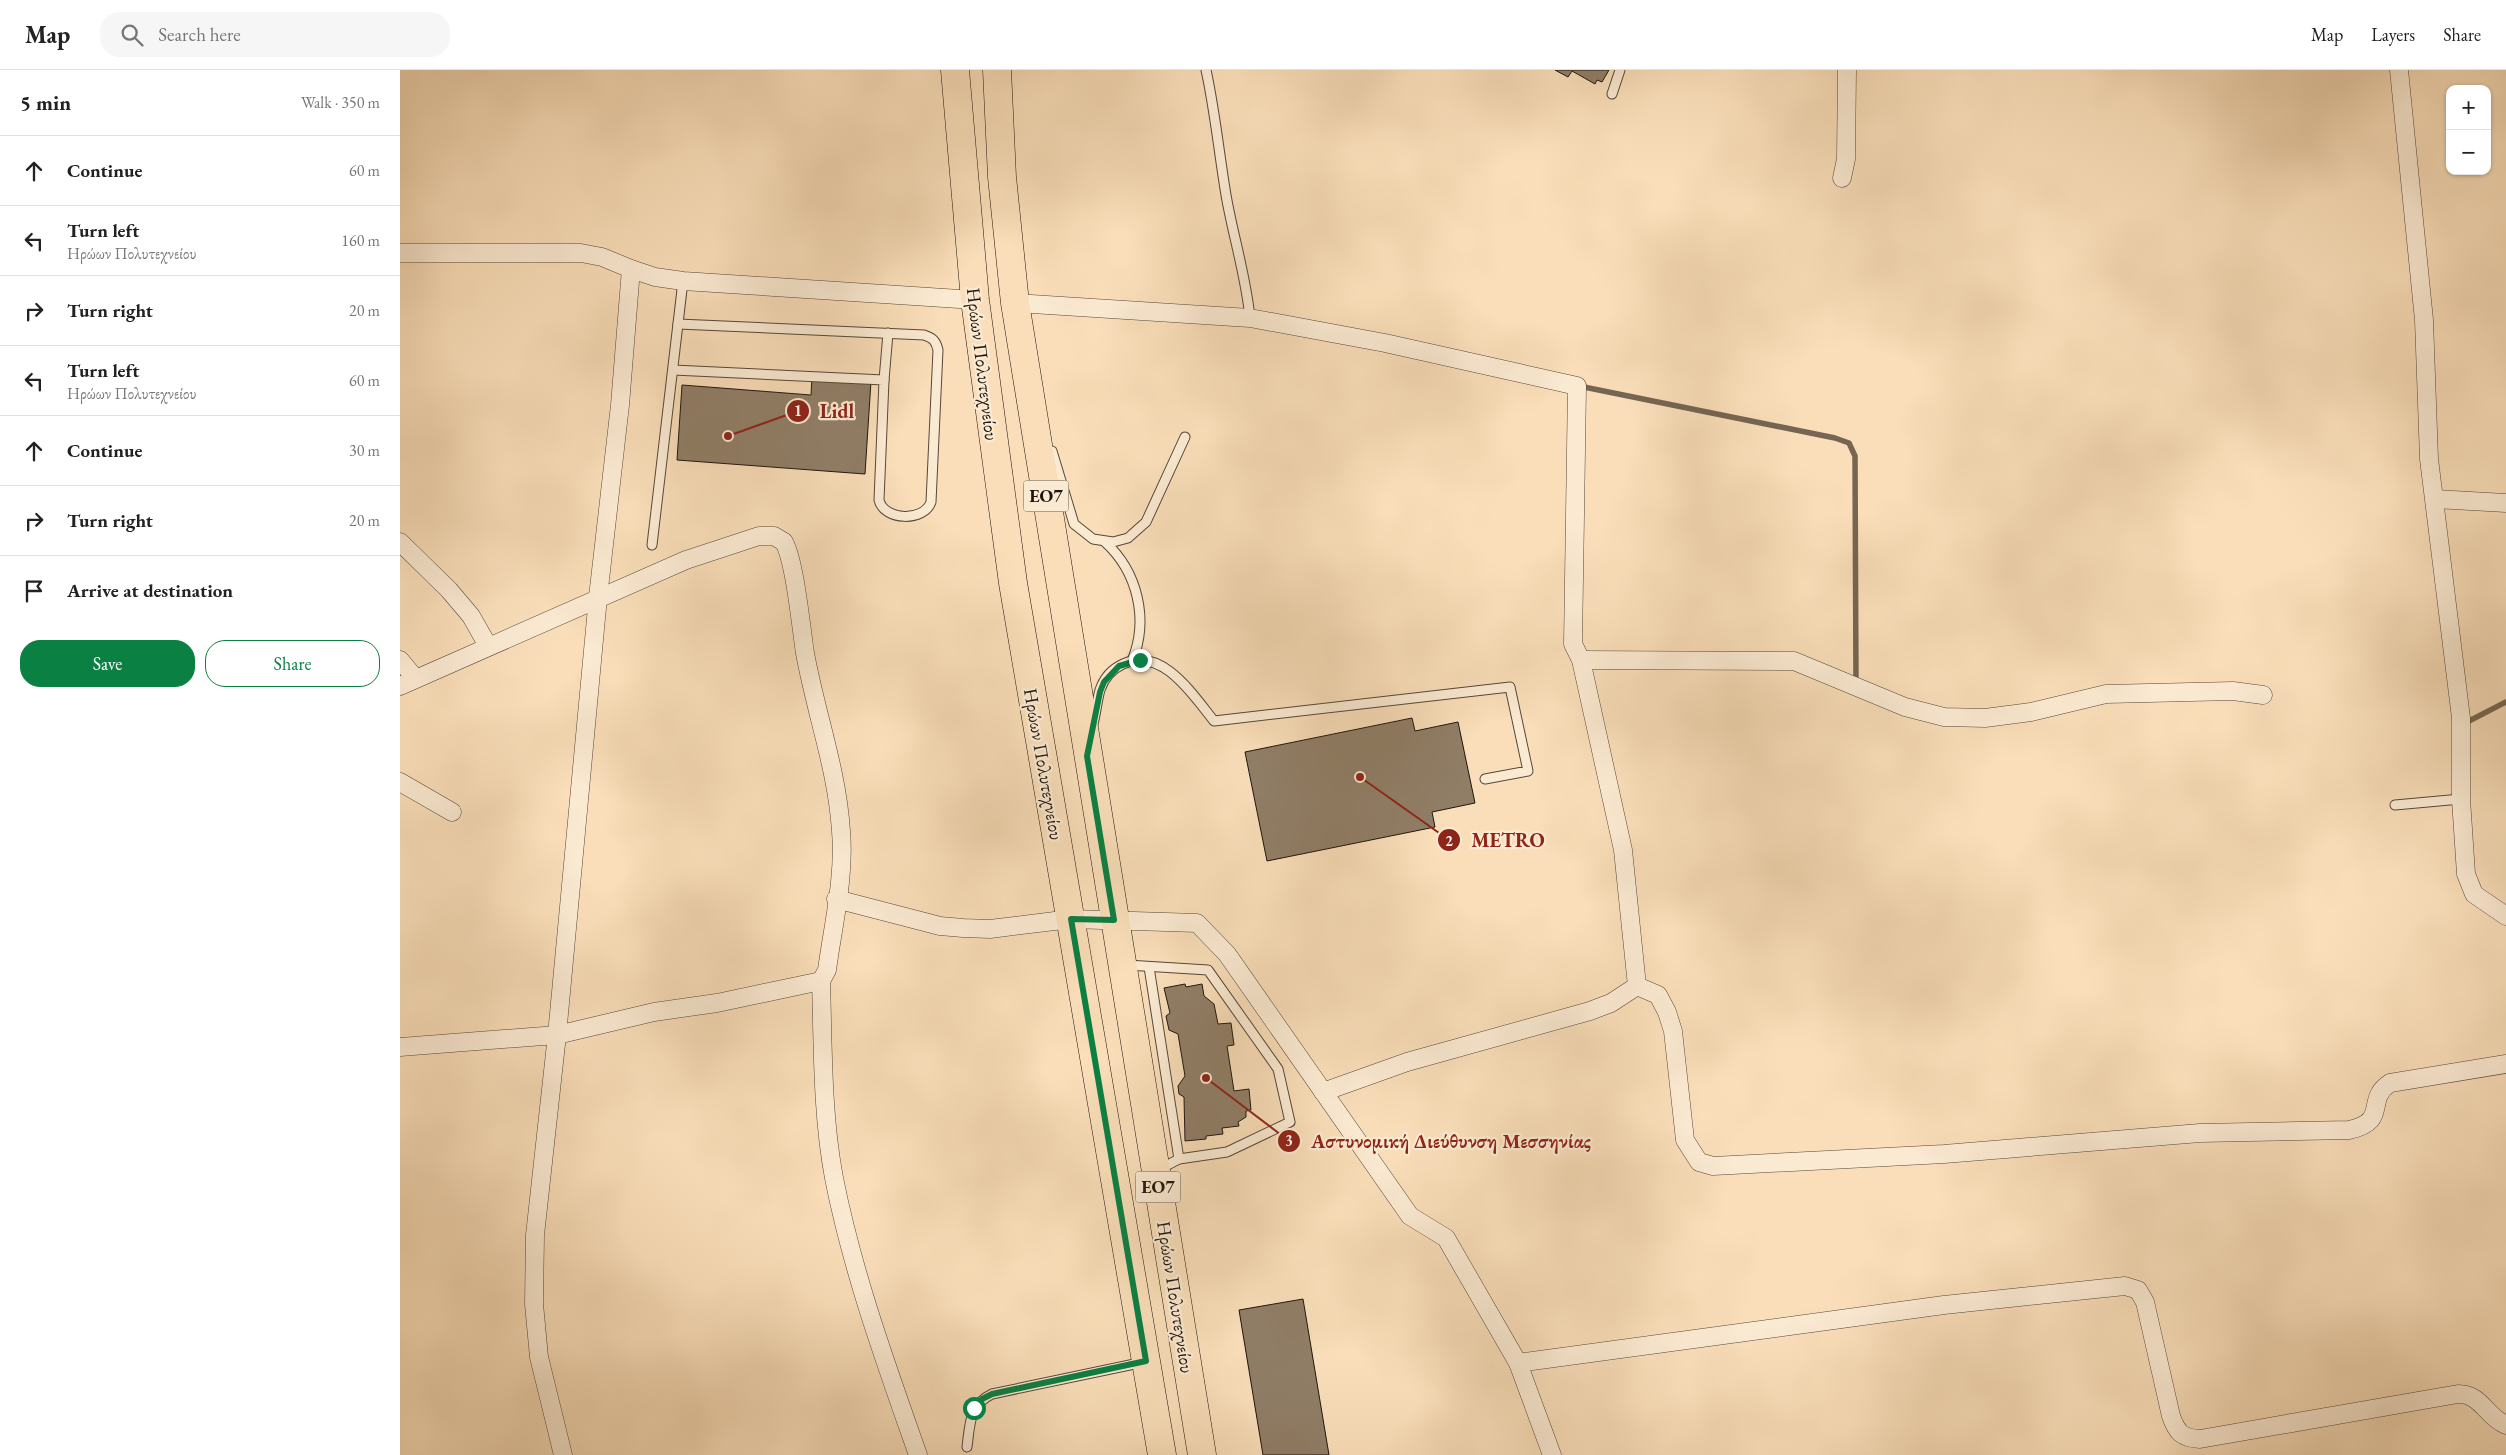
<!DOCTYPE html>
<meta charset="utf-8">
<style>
:root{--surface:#fff;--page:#f6f6f6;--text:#222;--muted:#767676;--line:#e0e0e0;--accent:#0b8043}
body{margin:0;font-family:"EB Garamond",serif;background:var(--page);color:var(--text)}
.controls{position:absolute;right:15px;top:15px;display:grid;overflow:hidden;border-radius:10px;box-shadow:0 1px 4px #0004}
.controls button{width:45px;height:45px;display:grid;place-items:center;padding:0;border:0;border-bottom:1px solid var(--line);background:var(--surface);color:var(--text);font:25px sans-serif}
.stop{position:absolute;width:15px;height:15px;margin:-11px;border:4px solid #0b8043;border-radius:50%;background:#fff}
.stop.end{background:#0b8043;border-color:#fff;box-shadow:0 1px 5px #0008}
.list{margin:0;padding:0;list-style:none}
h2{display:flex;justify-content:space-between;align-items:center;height:65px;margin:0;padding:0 20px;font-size:21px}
h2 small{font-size:16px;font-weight:400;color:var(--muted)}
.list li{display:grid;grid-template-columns:32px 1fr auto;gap:15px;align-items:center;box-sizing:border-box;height:70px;padding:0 20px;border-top:1px solid var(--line)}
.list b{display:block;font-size:19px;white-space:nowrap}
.list p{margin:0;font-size:16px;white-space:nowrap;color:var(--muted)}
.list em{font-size:16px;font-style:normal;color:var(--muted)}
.actions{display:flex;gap:10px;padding:15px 20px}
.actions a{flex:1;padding:11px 0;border:1px solid var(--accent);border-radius:20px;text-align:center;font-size:18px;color:var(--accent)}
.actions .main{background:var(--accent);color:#fff}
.icon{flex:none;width:28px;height:28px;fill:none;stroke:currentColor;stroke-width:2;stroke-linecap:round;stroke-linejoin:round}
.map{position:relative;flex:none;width:2106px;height:1385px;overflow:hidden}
header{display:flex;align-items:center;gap:30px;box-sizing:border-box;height:70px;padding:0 25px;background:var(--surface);border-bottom:1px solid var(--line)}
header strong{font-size:24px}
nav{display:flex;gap:28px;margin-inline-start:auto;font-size:18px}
.search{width:350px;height:45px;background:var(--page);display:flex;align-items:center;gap:12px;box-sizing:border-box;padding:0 18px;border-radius:20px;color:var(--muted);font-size:19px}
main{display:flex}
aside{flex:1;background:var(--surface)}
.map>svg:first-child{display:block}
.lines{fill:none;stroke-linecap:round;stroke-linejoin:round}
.stream{stroke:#756552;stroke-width:5.5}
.building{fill:#907e67;stroke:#1f150e}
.lane-casing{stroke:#564739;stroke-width:11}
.street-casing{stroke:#564739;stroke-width:19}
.primary-casing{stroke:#1f150e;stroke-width:29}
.lane{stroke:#fbead2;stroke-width:9}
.street{stroke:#fbead2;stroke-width:18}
.primary{stroke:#f9deb9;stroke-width:28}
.route{stroke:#0b8043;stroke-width:6}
.labels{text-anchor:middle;stroke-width:4.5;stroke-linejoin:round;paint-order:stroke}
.shield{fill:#fbead2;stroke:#615549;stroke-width:1}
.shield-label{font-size:18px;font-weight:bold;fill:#1f150e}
.street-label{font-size:19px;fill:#1f150e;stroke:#fbead2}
.leader{fill:none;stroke:#8f2418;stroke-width:2}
.callout-dot{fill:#8f2418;stroke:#fbead2;stroke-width:2}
.mark-label{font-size:15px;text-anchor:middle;font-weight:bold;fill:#fff}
.callout-label{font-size:20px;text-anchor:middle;font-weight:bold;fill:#8f2418;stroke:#fbead2;stroke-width:4.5;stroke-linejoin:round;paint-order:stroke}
</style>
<header>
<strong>Map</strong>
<div class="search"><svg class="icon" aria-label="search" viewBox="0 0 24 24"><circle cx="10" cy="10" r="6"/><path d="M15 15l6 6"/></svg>Search here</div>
<nav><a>Map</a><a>Layers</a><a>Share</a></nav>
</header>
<main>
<aside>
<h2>5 min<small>Walk · 350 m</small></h2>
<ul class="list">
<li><svg class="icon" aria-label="ahead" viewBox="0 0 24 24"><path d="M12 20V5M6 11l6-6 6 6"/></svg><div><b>Continue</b></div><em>60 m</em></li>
<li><svg class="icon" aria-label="left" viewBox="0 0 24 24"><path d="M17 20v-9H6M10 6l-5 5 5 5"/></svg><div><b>Turn left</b><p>Ηρώων Πολυτεχνείου</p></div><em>160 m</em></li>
<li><svg class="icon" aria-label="right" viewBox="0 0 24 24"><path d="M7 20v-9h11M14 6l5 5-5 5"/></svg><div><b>Turn right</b></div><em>20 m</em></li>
<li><svg class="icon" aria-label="left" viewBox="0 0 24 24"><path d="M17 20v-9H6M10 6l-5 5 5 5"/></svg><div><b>Turn left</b><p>Ηρώων Πολυτεχνείου</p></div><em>60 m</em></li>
<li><svg class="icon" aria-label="ahead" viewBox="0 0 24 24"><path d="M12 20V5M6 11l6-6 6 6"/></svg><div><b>Continue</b></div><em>30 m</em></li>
<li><svg class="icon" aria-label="right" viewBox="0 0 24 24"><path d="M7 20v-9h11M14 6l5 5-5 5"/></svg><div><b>Turn right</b></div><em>20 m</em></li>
<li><svg class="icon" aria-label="arrive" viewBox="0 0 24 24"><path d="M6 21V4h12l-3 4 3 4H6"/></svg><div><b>Arrive at destination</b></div></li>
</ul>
<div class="actions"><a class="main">Save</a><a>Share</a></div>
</aside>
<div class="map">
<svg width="2106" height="1385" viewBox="0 0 2106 1385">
<rect width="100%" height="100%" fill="#f9deb9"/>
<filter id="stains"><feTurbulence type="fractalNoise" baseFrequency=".004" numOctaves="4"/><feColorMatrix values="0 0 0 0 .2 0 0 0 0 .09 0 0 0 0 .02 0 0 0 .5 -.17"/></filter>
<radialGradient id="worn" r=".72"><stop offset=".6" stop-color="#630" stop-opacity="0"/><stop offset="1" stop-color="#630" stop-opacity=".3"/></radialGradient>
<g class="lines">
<!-- stream -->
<g class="stream">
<polyline points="1179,316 1435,368 1449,373 1455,386 1456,614"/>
<polyline points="2069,651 2106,632"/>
</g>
</g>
<!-- building -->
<g class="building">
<polygon points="1155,0 1209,0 1202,12 1197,10 1195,14 1172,1 1168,7"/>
<polygon points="412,307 471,311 465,404 277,390 282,315 411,325"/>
<polygon points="1012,648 1015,661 1058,652 1075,733 1032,742 1035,757 867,791 845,682"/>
<polygon points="785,914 786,917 802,914 804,926 814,934 818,954 831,953 834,975 827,976 834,1021 849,1019 851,1040 846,1041 846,1047 838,1052 839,1056 822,1058 823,1064 806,1066 806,1069 785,1071 784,1027 779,1024 778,1016 785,1006 778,964 769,960 766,946 770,943 764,918"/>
<polygon points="903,1229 929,1385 863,1385 839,1240"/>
</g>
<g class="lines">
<defs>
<g id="lane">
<path d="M806 0C815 41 819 83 826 125 833 166 846 206 850 248"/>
<polyline points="1212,24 1220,0"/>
<path d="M273 300 484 310 479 430C484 451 524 452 531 432L538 280C536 271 533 268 524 265L278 254"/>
<polyline points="484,310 488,263"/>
<polyline points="652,381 674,454 693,469 713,472 728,468 746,452 785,367"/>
<path d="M705 472C738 502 749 550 732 591"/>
<polyline points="252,475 283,211"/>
<path d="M693 654C696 643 697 630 700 620 704 608 712 599 723 594 762 576 793 625 814 651L1110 617 1128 701 1085 709"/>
<polyline points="1995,735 2061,729"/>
<polyline points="727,895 808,900 878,999 890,1052 827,1082 779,1089 760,1099"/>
<polyline points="749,897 779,1089"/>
<path d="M567 1377C570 1354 569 1335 592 1324L744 1292"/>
</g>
<g id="street">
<polyline points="1999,0 2024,250 2029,389 2061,648 2061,729 2066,804 2074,824 2106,846"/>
<polyline points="1442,108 1446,89 1447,0"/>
<polyline points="0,183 181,183 202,187 231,199 220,335 198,527 157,965 135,1165 134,1234 139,1287 163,1385"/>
<polyline points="231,199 255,207 283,211 575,230"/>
<polyline points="615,233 850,248 985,273 1177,316 1173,574 1181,590 1223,780 1237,916 1211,933 1190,941 1007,992 923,1022"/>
<polyline points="2035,429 2106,433"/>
<polyline points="0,472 49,520 71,546 88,576"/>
<polyline points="0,590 15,608"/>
<polyline points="1181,590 1394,591 1505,637 1544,647 1585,648 1631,642 1706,624 1833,621 1863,625"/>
<path d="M0 616 286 490 359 466H374L384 472C395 492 401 557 405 583 416 644 437 699 441 761 445 807 433 855 427 900L421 911C423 977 422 1044 434 1108 453 1204 486 1294 518 1385"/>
<polyline points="0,712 52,742"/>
<polyline points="436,829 540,856 563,858 590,859 671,849 797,853 827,884 1010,1146 1046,1168 1118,1293 1152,1385"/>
<path d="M1237 916 1258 925 1267 942 1273 961 1285 1070 1299 1092 1313 1096 1544 1084 1800 1063 1949 1060C1990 1051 1964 1030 1990 1013L2106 994"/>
<polyline points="0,977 157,965 254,942 317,933 421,911"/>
<path d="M1118 1293 1544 1235 1725 1216 1738 1220 1745 1232 1771 1346C1777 1363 1782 1368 1800 1369L2058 1324C2082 1324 2085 1346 2106 1355"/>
</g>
<g id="primary">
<polyline points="555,0 575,230 613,513 762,1385"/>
<polyline points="597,0 602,107 615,233 802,1385"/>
</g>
</defs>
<!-- lane casing -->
<use href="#lane" class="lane-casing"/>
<!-- street casing -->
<use href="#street" class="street-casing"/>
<!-- primary casing -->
<use href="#primary" class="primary-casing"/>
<!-- lane -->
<use href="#lane" class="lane"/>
<!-- street -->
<use href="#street" class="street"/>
<!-- primary -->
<use href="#primary" class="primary"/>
</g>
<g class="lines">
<!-- route -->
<polyline class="route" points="574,1338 582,1329 592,1324 746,1291 671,849 714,850 687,686 700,622 704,612 719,596 740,590"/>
</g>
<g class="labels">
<!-- shield labels -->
<g class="shield">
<rect x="623.5" y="410.5" width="45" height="31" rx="4"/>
<rect x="735.5" y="1101.5" width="45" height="31" rx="4"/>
</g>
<g class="shield-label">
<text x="646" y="432">ΕΟ7</text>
<text x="758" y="1123">ΕΟ7</text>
</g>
<!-- street labels -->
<g class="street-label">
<text transform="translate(583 294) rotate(83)" y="7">Ηρώων Πολυτεχνείου</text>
<text transform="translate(644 694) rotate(80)" y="7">Ηρώων Πολυτεχνείου</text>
<text transform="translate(776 1227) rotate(81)" y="7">Ηρώων Πολυτεχνείου</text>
</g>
</g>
<!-- callouts -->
<path class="leader" d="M328 366L398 341M960 707L1049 770M806 1008L889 1071"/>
<g class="callout-dot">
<circle cx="328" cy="366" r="5"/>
<circle cx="960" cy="707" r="5"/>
<circle cx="806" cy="1008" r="5"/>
<circle cx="398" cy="341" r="12"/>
<circle cx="1049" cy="770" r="12"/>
<circle cx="889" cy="1071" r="12"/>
</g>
<g class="mark-label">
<text x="398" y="346">1</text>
<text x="1049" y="776">2</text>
<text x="889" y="1076">3</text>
</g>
<g class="callout-label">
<text x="437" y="348">Lidl</text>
<text x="1108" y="777">METRO</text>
<text x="1051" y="1078">Αστυνομική Διεύθυνση Μεσσηνίας</text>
</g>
<rect width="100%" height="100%" filter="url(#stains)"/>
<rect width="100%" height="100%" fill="url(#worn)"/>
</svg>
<div class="controls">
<button>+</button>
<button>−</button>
</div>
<div class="stop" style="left:574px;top:1338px"></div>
<div class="stop end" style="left:740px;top:590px"></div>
</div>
</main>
